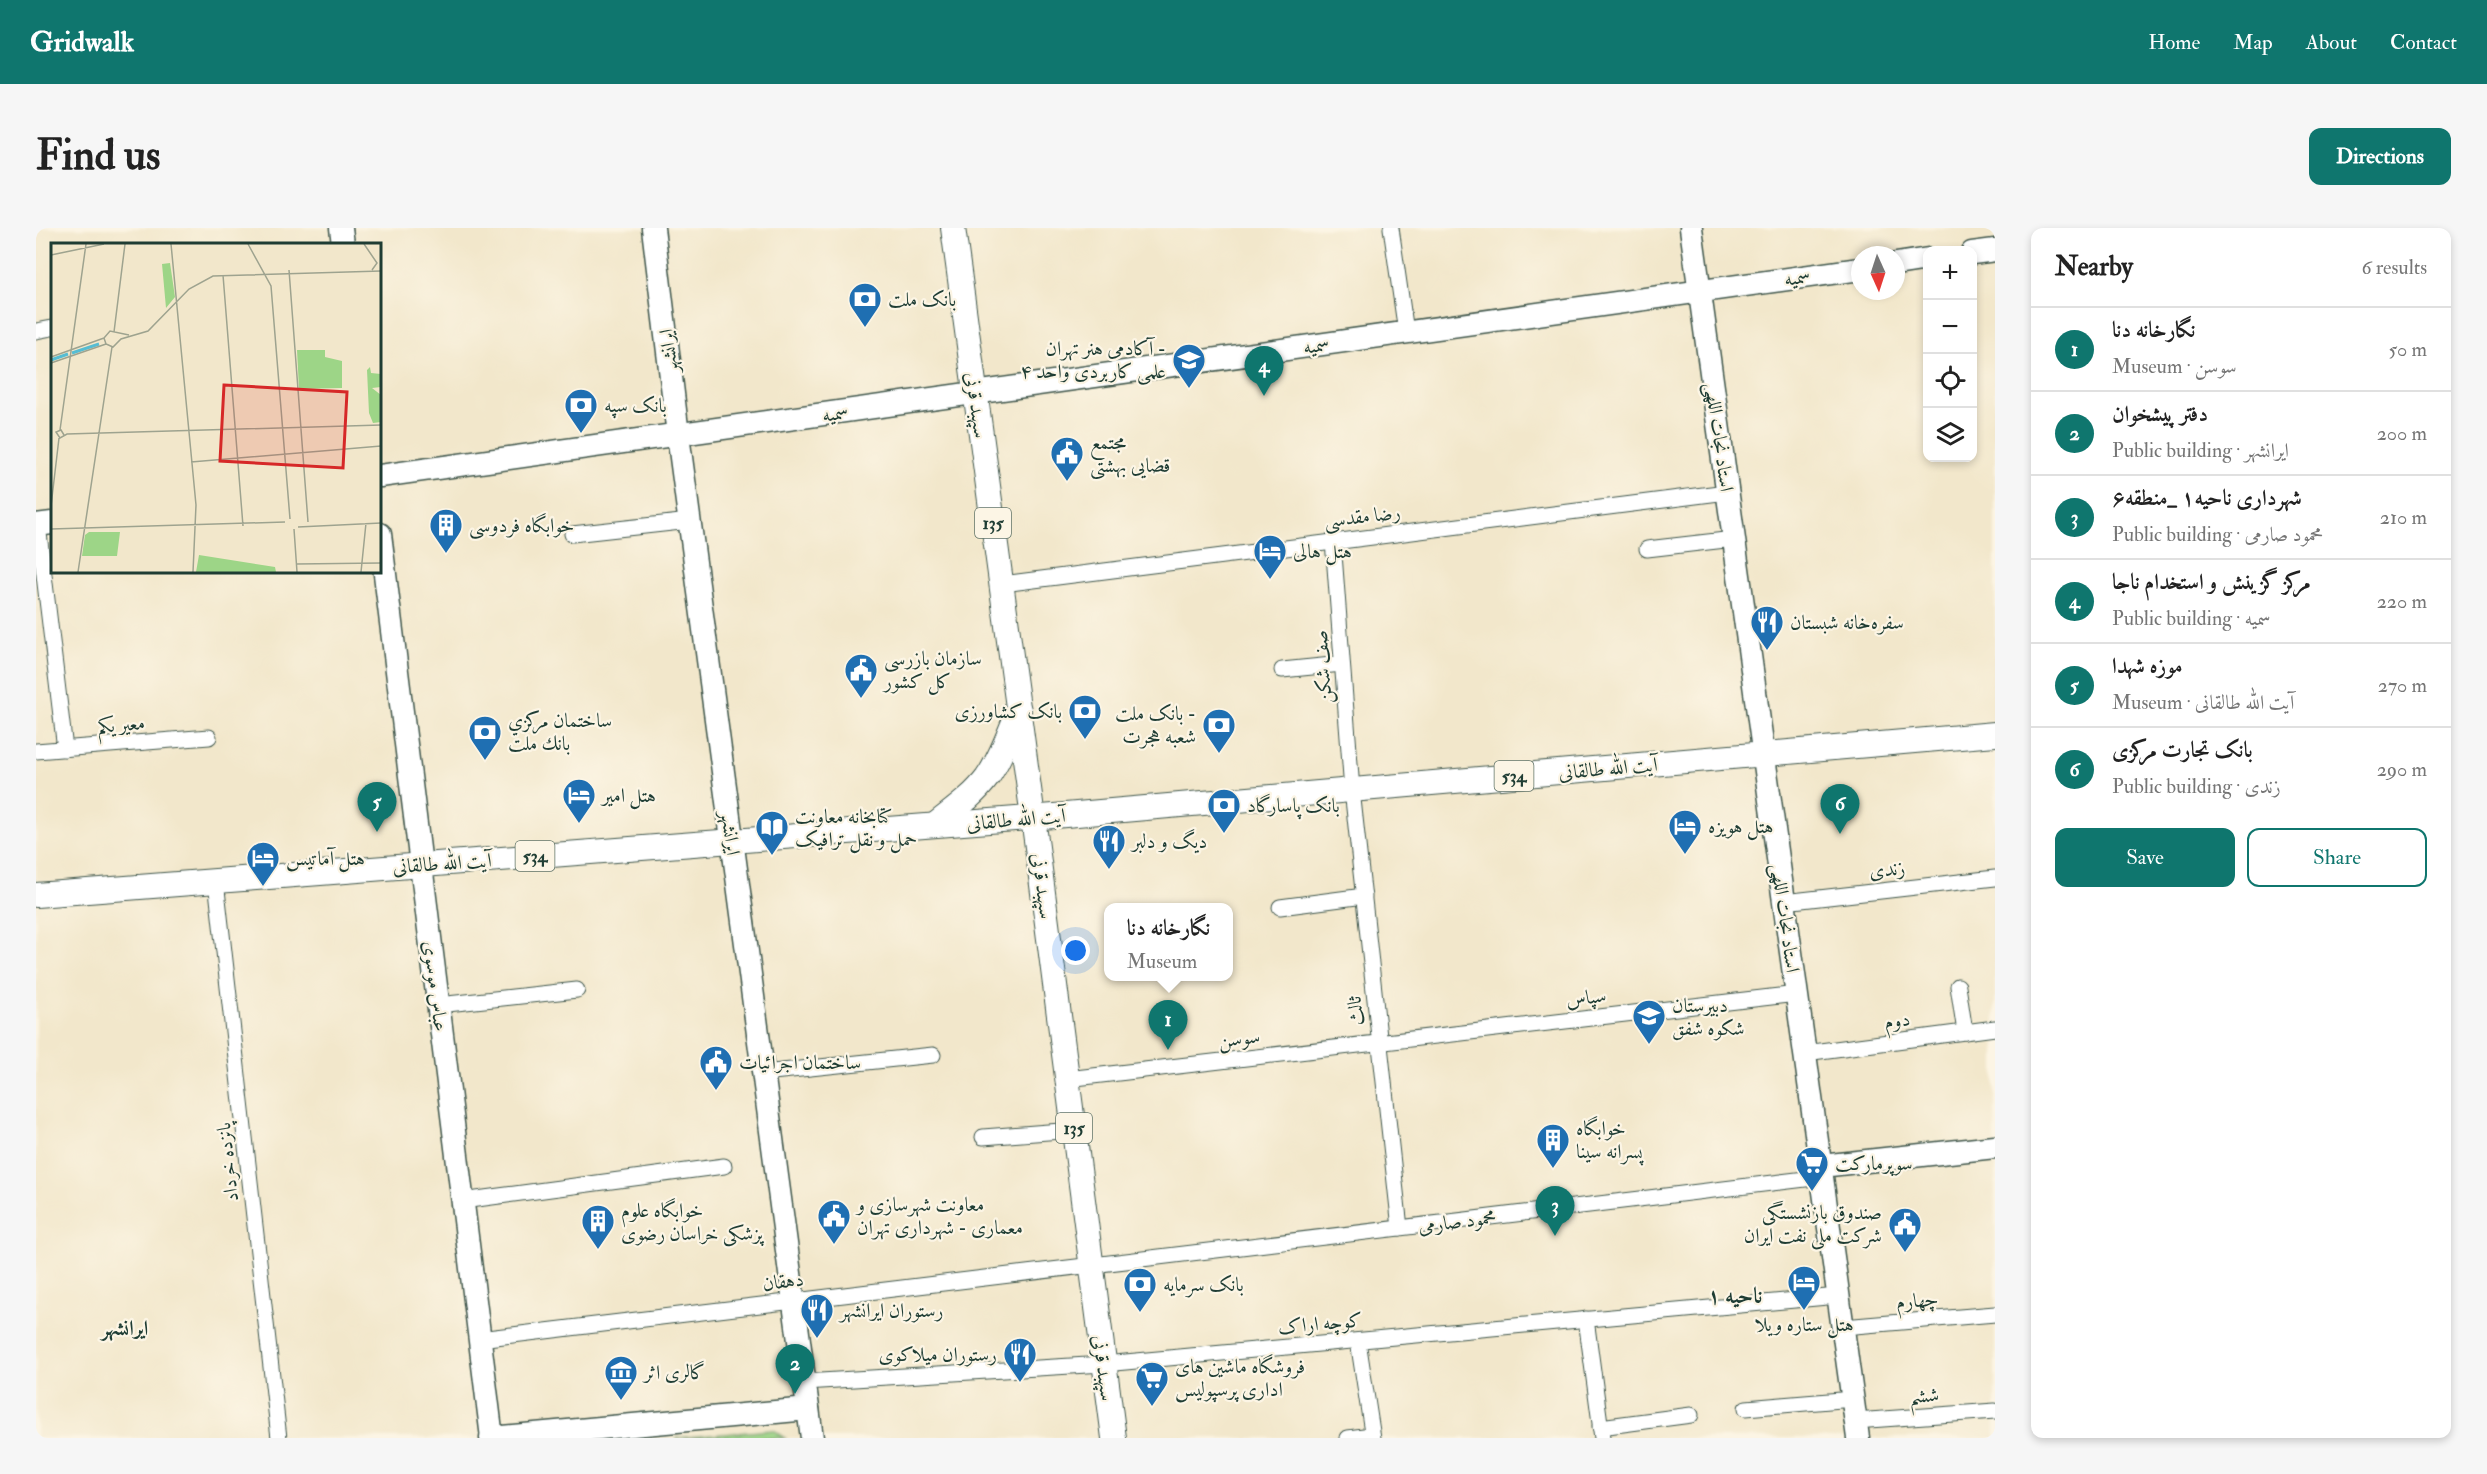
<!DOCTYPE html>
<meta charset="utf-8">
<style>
:root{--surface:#fff;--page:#f6f6f6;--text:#222;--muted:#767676;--line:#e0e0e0;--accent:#0f766e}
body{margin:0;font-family:"IM FELL Double Pica",Amiri,serif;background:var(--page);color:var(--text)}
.controls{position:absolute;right:18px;top:18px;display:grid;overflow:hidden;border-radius:12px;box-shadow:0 3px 9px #0003}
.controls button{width:54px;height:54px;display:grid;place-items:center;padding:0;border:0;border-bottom:2px solid var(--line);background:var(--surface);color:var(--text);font:30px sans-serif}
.compass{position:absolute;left:1815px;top:18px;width:54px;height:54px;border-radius:50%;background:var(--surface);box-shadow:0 3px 9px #0003;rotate:177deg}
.you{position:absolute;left:1040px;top:723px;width:21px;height:21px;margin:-15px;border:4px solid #fff;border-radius:50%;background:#1a73e8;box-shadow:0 0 0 9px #1a73e833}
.badge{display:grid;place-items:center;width:39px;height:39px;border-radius:50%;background:var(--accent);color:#fff;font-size:20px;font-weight:700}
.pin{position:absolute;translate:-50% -50px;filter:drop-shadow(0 2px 3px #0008)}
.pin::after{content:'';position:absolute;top:32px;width:21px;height:18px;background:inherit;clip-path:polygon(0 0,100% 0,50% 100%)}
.popup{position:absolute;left:1068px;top:675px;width:129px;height:78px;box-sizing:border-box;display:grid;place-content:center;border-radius:12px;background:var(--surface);filter:drop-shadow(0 2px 4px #0005);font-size:20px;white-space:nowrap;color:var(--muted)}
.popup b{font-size:22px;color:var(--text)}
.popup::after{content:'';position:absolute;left:50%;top:100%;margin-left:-12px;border:12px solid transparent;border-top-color:var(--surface)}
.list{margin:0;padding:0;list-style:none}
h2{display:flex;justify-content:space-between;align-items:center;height:78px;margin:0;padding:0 24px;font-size:26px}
h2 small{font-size:20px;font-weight:400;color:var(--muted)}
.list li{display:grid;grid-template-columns:39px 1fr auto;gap:18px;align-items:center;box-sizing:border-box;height:84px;padding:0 24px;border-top:2px solid var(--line)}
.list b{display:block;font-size:22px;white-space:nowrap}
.list p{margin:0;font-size:20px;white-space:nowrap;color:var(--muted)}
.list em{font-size:20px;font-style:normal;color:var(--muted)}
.actions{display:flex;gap:12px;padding:18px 24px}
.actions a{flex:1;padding:14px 0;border:2px solid var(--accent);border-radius:12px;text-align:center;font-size:21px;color:var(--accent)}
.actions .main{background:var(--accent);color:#fff}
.icon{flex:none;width:33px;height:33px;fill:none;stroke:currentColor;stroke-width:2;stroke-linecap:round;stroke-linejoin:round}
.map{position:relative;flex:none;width:1959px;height:1210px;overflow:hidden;border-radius:12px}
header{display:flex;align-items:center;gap:36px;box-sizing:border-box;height:84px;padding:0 30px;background:var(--accent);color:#fff}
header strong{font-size:28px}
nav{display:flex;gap:33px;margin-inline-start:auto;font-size:21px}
.intro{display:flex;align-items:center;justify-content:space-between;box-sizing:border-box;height:144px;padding:0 36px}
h1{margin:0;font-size:42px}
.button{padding:15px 27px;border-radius:12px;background:var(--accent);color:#fff;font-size:21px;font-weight:700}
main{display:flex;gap:36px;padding:0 36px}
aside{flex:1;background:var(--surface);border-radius:12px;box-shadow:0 3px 9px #0003}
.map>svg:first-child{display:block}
.green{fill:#9dd587;stroke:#5e895e;stroke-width:1.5}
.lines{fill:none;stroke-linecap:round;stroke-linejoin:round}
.street-casing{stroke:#3f564b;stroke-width:17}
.secondary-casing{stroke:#3f564b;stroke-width:25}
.primary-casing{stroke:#3f564b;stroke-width:26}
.street{stroke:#fff;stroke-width:15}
.secondary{stroke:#fff;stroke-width:22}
.primary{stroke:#fff;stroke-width:24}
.labels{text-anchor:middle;stroke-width:4.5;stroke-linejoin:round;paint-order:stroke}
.shield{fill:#fcf5e5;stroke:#617469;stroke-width:1.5}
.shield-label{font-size:18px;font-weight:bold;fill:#1f3d34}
.street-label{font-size:20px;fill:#1f3d34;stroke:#fcf5e5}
.poi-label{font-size:20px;fill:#1f3d34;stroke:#fcf5e5;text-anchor:start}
.neighbourhood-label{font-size:21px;font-weight:bold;fill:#1f3d34;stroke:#fcf5e5}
.quarter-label{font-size:22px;font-weight:bold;fill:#1f3d34;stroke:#fcf5e5}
.inset-river{fill:none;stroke:#56bdd3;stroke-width:3}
.inset-road{fill:none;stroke:#9ea38f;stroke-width:1.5}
.view{fill:#d62828;fill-opacity:0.15;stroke:#d62828;stroke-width:3}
.inset-edge{fill:none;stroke:#1f3d34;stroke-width:3}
</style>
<header>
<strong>Gridwalk</strong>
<nav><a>Home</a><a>Map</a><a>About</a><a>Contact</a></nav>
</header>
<div class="intro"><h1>Find us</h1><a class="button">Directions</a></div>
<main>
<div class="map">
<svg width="1959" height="1210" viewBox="0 0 1959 1210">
<rect width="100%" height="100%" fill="#fcf5e5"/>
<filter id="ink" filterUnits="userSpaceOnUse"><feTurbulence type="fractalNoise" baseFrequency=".0167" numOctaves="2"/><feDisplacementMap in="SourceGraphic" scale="12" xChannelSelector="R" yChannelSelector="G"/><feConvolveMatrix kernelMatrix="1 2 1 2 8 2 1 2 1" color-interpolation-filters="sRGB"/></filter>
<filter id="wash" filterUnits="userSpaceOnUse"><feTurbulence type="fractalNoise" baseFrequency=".008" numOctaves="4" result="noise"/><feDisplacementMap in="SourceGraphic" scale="24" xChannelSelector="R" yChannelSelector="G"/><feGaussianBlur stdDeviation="1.35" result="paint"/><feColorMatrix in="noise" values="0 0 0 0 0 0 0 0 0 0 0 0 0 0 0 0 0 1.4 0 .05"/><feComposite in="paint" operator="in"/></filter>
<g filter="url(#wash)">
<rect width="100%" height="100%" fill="#f2e7cb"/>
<!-- green -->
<polygon class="green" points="738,1202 749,1210 640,1210"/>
</g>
<g filter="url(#ink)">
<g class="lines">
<defs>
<g id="street">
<polyline points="1355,0 1370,104"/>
<polyline points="0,103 16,100"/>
<polyline points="2,297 29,521"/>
<polyline points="536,306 654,293"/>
<polyline points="1297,313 1316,562 1364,1000"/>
<polyline points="1611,321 1698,311"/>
<polyline points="966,356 1691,264"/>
<polyline points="1246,442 1306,436"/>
<polyline points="0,523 173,509"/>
<polyline points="180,653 243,1210"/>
<polyline points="1748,674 1959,650"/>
<polyline points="1244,679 1328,668"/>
<polyline points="1922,758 1929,804"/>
<polyline points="402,777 541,762"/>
<polyline points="1769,825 1959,800"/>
<polyline points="727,845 897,827"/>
<polyline points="1031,851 1761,766"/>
<polyline points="947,909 1038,902"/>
<polyline points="426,973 688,938"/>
<polyline points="1550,1091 1566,1210"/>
<polyline points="1807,1099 1959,1086"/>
<polyline points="443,1111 1786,949"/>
<polyline points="1322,1113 1337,1210"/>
<polyline points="768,1154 1068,1136 1802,1068"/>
<polyline points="1710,1180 1817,1171"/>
<polyline points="1819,1193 1959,1183"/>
<polyline points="1564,1199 1655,1187"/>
<polyline points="1312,1210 1336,1207"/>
</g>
<g id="secondary">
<polyline points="305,0 307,16"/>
<polyline points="617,0 642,207 776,1210"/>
<polyline points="1655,0 1822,1210"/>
<polyline points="1936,25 1959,22"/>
<polyline points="1860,36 1892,31"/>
<polyline points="344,248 1824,41"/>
<polyline points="0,297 16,295"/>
<polyline points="344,306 456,1210"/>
<polyline points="1785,938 1959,919"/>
<polyline points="455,1210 772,1181"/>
</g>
<g id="primary">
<polyline points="917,0 1003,634 1078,1210"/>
<path d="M899 597C916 583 937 569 951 550 965 530 973 505 983 482"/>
<polyline points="0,667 1018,588 1959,506"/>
</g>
</defs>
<!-- street casing -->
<use href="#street" class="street-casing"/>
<!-- secondary casing -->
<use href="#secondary" class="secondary-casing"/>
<!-- primary casing -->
<use href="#primary" class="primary-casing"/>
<!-- street -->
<use href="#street" class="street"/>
<!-- secondary -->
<use href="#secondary" class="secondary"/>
<!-- primary -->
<use href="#primary" class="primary"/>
</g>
</g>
<!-- icons -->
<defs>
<symbol id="bank-pin" viewBox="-11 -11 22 30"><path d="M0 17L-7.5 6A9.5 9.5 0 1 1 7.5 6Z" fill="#1f6fb2" stroke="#fcf5e5"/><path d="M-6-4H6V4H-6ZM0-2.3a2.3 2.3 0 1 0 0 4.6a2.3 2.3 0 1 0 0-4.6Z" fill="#fff"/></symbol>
<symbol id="university-pin" viewBox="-11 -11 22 30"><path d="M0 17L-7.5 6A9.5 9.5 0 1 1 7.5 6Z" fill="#1f6fb2" stroke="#fcf5e5"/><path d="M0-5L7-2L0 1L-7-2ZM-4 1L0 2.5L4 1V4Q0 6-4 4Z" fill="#fff"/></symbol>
<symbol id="civic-pin" viewBox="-11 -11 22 30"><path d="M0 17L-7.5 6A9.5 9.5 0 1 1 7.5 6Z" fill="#1f6fb2" stroke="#fcf5e5"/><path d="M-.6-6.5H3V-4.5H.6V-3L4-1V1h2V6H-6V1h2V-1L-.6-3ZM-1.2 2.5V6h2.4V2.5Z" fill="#fff"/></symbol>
<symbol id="building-pin" viewBox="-11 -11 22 30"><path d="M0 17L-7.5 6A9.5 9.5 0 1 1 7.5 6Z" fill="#1f6fb2" stroke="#fcf5e5"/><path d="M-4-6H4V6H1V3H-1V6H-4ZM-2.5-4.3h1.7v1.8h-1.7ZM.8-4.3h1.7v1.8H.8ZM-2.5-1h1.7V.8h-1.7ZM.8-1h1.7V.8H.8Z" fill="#fff"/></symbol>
<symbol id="hotel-pin" viewBox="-11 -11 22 30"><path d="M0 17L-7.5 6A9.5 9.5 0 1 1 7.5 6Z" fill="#1f6fb2" stroke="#fcf5e5"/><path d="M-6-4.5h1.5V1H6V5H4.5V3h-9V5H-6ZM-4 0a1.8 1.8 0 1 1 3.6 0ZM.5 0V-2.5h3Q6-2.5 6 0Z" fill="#fff"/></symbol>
<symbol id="restaurant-pin" viewBox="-11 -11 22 30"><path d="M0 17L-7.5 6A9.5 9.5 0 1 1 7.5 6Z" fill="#1f6fb2" stroke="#fcf5e5"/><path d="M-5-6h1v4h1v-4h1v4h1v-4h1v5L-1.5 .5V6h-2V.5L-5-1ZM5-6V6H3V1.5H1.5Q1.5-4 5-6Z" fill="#fff"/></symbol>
<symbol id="library-pin" viewBox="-11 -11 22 30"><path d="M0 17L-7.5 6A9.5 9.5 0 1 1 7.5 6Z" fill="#1f6fb2" stroke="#fcf5e5"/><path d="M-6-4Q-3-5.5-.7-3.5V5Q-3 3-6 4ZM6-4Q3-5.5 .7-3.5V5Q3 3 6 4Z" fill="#fff"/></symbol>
<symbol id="school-pin" viewBox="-11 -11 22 30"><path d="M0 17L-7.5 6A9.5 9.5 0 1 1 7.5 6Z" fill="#1f6fb2" stroke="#fcf5e5"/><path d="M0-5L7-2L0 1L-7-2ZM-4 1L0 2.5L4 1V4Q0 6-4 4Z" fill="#fff"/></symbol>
<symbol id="supermarket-pin" viewBox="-11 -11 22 30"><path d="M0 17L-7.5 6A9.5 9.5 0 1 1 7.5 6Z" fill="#1f6fb2" stroke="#fcf5e5"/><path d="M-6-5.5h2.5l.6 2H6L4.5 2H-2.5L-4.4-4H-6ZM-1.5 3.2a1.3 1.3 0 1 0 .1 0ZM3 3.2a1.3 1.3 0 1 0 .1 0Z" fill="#fff"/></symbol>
<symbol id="museum-pin" viewBox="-11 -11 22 30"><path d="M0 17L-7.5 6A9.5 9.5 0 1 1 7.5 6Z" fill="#1f6fb2" stroke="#fcf5e5"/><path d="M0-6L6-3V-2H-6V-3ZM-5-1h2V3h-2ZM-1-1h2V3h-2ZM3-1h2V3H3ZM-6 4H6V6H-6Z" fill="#fff"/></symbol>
</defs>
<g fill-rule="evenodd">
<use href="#bank-pin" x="810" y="52" width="38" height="52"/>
<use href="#university-pin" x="1134" y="113" width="38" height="52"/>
<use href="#bank-pin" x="526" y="158" width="38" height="52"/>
<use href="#civic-pin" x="1012" y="206" width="38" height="52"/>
<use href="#building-pin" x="391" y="278" width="38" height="52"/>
<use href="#hotel-pin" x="1215" y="304" width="38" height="52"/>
<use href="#restaurant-pin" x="1712" y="375" width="38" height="52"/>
<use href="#civic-pin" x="806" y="423" width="38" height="52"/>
<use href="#bank-pin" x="1030" y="464" width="38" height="52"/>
<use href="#bank-pin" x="1164" y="478" width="38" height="52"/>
<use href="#bank-pin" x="430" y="485" width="38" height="52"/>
<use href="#hotel-pin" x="524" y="548" width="38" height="52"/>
<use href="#bank-pin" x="1169" y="558" width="38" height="52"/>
<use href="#hotel-pin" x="1630" y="579" width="38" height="52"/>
<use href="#library-pin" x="717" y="580" width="38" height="52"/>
<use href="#restaurant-pin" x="1054" y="594" width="38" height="52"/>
<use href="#hotel-pin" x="208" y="611" width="38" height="52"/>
<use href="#school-pin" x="1594" y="769" width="38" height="52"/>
<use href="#civic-pin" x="661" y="815" width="38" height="52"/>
<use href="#building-pin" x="1498" y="893" width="38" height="52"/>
<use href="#supermarket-pin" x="1757" y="916" width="38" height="52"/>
<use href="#civic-pin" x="779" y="969" width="38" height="52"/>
<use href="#building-pin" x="543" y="974" width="38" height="52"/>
<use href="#civic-pin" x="1850" y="977" width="38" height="52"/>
<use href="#hotel-pin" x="1749" y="1035" width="38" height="52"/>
<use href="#bank-pin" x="1085" y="1037" width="38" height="52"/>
<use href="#restaurant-pin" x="762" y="1063" width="38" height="52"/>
<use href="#restaurant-pin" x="965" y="1107" width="38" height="52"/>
<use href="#museum-pin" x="566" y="1125" width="38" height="52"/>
<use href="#supermarket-pin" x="1097" y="1131" width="38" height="52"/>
</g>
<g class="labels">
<!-- shield labels -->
<g class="shield">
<rect x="939" y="280" width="36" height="30" rx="4.5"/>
<rect x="1458.5" y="533" width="39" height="30" rx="4.5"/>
<rect x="479.5" y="613" width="39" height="30" rx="4.5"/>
<rect x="1020" y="885" width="36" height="30" rx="4.5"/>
</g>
<g class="shield-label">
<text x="957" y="301">135</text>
<text x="1478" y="554">534</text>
<text x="499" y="634">534</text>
<text x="1038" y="906">135</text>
</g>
<!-- street labels -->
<g class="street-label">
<text transform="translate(1761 49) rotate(-8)" y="7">سمیه</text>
<text transform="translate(1280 117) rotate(-8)" y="7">سمیه</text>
<text transform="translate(632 123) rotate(-97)" y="7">ایرانشهر</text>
<text transform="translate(941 177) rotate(82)" y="7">سپهبد قرنی</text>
<text transform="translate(799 185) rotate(-8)" y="7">سمیه</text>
<text transform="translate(1684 209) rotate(82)" y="7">استاد نجات اللهی</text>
<text transform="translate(1326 288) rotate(-7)" y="7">رضا مقدسی</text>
<text transform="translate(1286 439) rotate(-94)" y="7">صف شکن</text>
<text transform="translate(85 496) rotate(-5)" y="7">معیر یکم</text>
<text transform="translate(1572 540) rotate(-5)" y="7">آیت الله طالقانی</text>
<text transform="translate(980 591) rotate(-5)" y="7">آیت الله طالقانی</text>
<text transform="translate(695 605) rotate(82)" y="7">ایرانشهر</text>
<text transform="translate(406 635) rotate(-4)" y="7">آیت الله طالقانی</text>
<text transform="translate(1851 641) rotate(-6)" y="7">زندی</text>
<text transform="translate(1007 658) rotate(83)" y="7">سپهبد قرنی</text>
<text transform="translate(1750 690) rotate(82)" y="7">استاد نجات اللهی</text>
<text transform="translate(400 758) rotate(83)" y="7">عباس موسوی</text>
<text transform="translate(1550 769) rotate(-7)" y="7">سپاس</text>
<text transform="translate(1319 783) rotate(-96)" y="7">ثالث</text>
<text transform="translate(1861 792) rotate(-8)" y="7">دوم</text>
<text transform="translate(1203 810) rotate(-7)" y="7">سوسن</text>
<text transform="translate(191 934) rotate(-96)" y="7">پانزده خرداد</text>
<text transform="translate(1421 993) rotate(-7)" y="7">محمود صارمی</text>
<text transform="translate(747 1053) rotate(-7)" y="7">دهقان</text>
<text transform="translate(1881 1072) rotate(-5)" y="7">چهارم</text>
<text transform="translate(1284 1095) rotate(-5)" y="7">کوچه اراک</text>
<text transform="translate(1068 1140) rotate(83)" y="7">سپهبد قرنی</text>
<text transform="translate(1888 1167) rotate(-4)" y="7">ششم</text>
</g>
<!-- poi labels -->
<g class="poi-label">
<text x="852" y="78">بانک ملت</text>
<text x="1130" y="127" text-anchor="end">آکادمی هنر تهران -<tspan x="1130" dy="23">علمی کاربردی واحد ۴</tspan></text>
<text x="568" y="184">بانک سپه</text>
<text x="1054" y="221">مجتمع<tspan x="1054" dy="23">قضایی بهشتی</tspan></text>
<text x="433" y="304">خوابگاه فردوسی</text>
<text x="1257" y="330">هتل هالی</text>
<text x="1754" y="401">سفره‌خانه شبستان</text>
<text x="848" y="437">سازمان بازرسی<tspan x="848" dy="23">کل کشور</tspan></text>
<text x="1026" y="490" text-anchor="end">بانک کشاورزی</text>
<text x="1160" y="492" text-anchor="end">بانک ملت -<tspan x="1160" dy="23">شعبه هجرت</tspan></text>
<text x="472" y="499">ساختمان مركزي<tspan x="472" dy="23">بانك ملت</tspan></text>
<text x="566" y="574">هتل امیر</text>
<text x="1211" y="584">بانک پاسارگاد</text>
<text x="759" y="595">کتابخانه معاونت<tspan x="759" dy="23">حمل و نقل ترافیک</tspan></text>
<text x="1672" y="605">هتل هویزه</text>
<text x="1096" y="620">دیگ و دلبر</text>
<text x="250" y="637">هتل آماتیس</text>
<text x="1636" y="784">دبیرستان<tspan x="1636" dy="23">شکوه شفق</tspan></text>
<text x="703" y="841">ساختمان اجرائیات</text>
<text x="1540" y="907">خوابگاه<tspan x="1540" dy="23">پسرانه سینا</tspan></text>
<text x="1799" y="942">سوپرمارکت</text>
<text x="821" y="983">معاونت شهرسازی و<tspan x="821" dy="23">معماری - شهرداری تهران</tspan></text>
<text x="585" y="989">خوابگاه علوم<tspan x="585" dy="23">پزشکی خراسان رضوی</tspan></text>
<text x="1846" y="991" text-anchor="end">صندوق بازنشستگی<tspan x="1846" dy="23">شرکت ملی نفت ایران</tspan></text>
<text x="1127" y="1063">بانک سرمایه</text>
<text x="804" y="1089">رستوران ایرانشهر</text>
<text x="1768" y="1103" text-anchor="middle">هتل ستاره ویلا</text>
<text x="961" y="1133" text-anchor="end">رستوران میلاکوی</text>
<text x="1139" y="1145">فروشگاه ماشین های<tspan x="1139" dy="23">اداری پرسپولیس</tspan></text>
<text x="608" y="1151">گالری اثر</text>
</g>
<!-- neighbourhood labels -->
<g class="neighbourhood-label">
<text x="89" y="1107">ایرانشهر</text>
</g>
<!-- quarter labels -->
<g class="quarter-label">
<text x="1699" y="1075">ناحیه ۱</text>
</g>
</g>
<!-- overview -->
<g transform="translate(15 15)">
<rect width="330" height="330" fill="#f2e7cb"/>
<path d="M119 20 124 54 115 65 111 21ZM246 107H274V114L291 118V145L248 146ZM319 124 320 130 330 131V144L321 145 330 152V179L322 180 318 170 316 127ZM38 289H69L66 313H31L34 292ZM148 312 224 324 225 329H145Z" fill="#9dd587"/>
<path class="inset-river" d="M21 110 48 101M0 117 17 111"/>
<path class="inset-road" d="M120 1 145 262 142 329M197 1 220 43 239 276M313 1 326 20 321 27M0 12 53 1M238 27 257 279M172 32 192 283M63 89 74 1M53 95 55 101 62 104 70 96 97 88 138 46 162 33 330 28M53 95 59 88 78 92M0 114 53 95M0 120 55 101M9 187 35 1M13 192 10 187 5 189 9 195 16 191 330 182M140 219 330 203M0 263 8 195M247 284 330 280M0 286 234 279M243 286 246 329M245 321 330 320M27 329 61 104M310 329 315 280"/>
<path class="view" d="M173 142 296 149 292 225 169 218Z"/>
<rect width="330" height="330" class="inset-edge"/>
</g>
</svg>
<div class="controls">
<button>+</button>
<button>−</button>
<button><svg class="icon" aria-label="locate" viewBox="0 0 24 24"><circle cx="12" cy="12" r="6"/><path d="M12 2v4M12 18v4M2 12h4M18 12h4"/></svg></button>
<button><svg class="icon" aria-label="layers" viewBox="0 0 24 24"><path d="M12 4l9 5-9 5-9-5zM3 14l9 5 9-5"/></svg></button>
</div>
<svg class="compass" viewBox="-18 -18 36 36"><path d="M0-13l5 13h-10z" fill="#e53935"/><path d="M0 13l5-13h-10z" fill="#767676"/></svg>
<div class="you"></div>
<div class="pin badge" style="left:1132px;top:822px">1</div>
<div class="popup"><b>نگارخانه دنا</b>Museum</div>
<div class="pin badge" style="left:759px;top:1166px">2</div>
<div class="pin badge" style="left:1519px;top:1008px">3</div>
<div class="pin badge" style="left:1228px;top:168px">4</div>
<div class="pin badge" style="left:341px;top:604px">5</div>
<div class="pin badge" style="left:1804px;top:606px">6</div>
</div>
<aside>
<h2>Nearby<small>6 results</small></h2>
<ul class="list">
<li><span class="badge">1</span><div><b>نگارخانه دنا</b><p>Museum · سوسن</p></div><em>50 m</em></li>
<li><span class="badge">2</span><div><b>دفتر پیشخوان</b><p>Public building · ایرانشهر</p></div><em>200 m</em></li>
<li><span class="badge">3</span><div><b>شهرداری ناحیه۱ _منطقه۶</b><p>Public building · محمود صارمی</p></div><em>210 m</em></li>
<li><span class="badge">4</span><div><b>مرکز گزینش و استخدام ناجا</b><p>Public building · سمیه</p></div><em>220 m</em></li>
<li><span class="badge">5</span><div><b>موزه شهدا</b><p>Museum · آیت الله طالقانی</p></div><em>270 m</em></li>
<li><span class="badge">6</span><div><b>بانک تجارت مرکزی</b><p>Public building · زندی</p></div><em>290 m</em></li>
</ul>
<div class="actions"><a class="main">Save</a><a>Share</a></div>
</aside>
</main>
